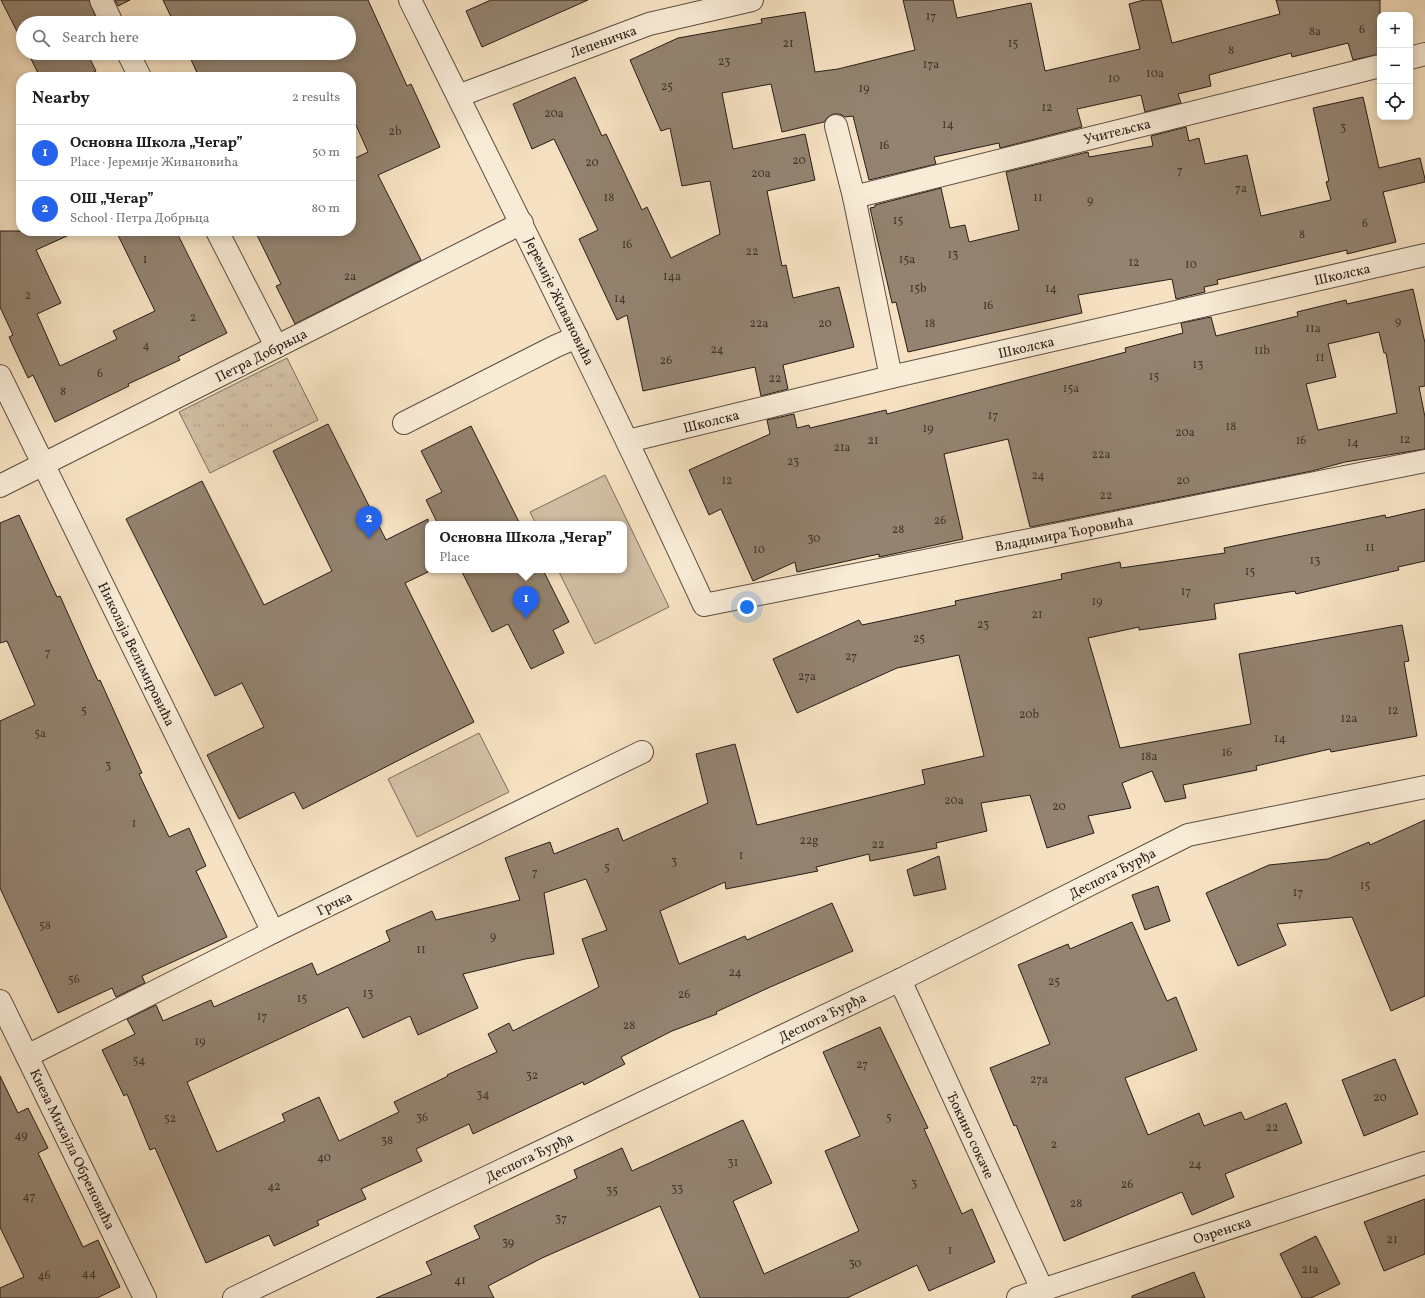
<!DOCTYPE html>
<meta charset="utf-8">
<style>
:root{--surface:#fff;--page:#f2f2f2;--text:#202124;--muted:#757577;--line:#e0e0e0;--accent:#2563eb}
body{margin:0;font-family:Vollkorn,serif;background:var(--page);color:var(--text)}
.controls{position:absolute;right:12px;top:12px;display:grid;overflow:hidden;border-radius:8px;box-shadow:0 2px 10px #0003}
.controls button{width:36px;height:36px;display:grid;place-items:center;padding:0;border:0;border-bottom:1px solid var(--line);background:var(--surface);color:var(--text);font:20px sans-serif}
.you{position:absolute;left:747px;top:607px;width:14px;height:14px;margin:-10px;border:3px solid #fff;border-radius:50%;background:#1a73e8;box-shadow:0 0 0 6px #1a73e833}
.badge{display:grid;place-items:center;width:26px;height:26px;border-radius:50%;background:var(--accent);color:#fff;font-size:13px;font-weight:700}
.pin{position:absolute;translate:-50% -33px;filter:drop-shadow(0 1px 2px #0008)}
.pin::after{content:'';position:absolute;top:21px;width:14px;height:12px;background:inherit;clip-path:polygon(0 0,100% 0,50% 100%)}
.popup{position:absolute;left:425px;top:521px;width:202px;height:52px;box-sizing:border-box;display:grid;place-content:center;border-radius:8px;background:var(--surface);filter:drop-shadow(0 1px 3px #0005);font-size:13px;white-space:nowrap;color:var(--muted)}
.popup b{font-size:15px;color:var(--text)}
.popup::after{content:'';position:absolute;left:50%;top:100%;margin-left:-8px;border:8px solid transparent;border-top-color:var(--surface)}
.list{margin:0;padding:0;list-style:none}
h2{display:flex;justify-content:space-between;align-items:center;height:52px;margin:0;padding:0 16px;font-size:17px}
h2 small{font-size:13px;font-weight:400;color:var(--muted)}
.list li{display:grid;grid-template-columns:26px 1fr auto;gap:12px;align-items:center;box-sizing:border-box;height:56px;padding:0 16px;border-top:1px solid var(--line)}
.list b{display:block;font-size:15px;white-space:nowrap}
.list p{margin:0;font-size:13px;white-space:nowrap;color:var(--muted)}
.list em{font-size:13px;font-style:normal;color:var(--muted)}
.icon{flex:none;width:22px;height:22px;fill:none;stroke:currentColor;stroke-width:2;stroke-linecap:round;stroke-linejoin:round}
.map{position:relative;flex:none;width:1425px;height:1298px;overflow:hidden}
.search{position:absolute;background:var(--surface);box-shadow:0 2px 10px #0003;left:16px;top:16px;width:340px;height:44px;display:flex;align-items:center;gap:10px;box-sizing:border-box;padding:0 14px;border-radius:22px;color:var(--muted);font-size:15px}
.panel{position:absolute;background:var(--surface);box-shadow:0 2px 10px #0003;left:16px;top:72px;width:340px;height:164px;border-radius:16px}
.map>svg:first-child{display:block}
.park{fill:url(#park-tufts);stroke:#7e6e5e}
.garden{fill:#d3c0a5;stroke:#7e6e5e}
.building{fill:#938370;stroke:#281c18;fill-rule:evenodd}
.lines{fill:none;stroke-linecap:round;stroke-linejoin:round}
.minor-casing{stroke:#5c4e42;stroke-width:24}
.minor{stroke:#f9ecd7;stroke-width:22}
.labels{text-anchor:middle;stroke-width:4;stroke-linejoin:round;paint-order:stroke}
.number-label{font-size:12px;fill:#43362e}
.street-label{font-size:14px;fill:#281c18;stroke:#f9ecd7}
</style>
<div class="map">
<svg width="1425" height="1298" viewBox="0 0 1425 1298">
<defs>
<pattern id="park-tufts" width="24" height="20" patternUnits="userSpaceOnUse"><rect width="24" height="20" fill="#d3c0a5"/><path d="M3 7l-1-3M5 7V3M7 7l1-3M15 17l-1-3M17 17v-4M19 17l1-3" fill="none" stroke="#b5a48d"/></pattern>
</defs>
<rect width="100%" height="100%" fill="#f6e2c2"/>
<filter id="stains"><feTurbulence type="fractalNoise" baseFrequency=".005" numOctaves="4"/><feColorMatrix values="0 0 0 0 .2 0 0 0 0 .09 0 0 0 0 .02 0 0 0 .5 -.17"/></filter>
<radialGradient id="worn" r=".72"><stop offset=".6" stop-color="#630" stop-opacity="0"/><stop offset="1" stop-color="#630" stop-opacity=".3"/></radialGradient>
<!-- park -->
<polygon class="park" points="287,358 318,420 210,473 179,412"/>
<!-- garden -->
<g class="garden">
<polygon points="605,475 669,607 595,644 558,570 624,570 624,524 536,524 530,512"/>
<polygon points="479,733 509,792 417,837 388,779"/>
</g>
<!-- building -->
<g class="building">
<polygon points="1,0 89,0 96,18 85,23 23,23 23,43"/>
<polygon points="115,0 130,0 118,6"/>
<polygon points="163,0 368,0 407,86 411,84 440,147 378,175 421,260 295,324 276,286 281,284 255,231 351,231 351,160 368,152 351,114 351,77 199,77 188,53 349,53 349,23 174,23"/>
<polygon points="491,0 588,0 482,47 466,11"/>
<polygon points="903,0 953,0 957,18 1031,3 1045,71 1140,49 1129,4 1144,0 1161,0 1172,43 1280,14 1276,0 1380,0 1380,54 1353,60 1348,43 1292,57 1291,53 1209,75 1211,86 1178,94 1181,103 1145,112 1141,95 1077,109 1082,127 1000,148 999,143 934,157 936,164 869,180 853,116 845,117 840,114 833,114 828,117 824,122 782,132 771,84 722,93 733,149 805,134 815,180 767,191 782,266 786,265 793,298 839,287 854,347 783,365 788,389 761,396 755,367 643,391 627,315 617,320 579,239 598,230 554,139 532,149 513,104 575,77 602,136 606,134 642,210 647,207 671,258 720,234 710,181 682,186 670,128 661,131 630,60 678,38 762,23 761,19 805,12 815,72 838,69 915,50"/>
<polygon points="28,53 87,53 96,71 83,77 40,77"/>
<polygon points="1363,97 1379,168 1420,158 1425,179 1425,182 1383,192 1396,242 1347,254 1347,250 1217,280 1218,284 1204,287 1205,292 1176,299 1172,279 1078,295 1082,313 908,352 896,302 892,303 870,208 875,207 875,205 941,188 950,228 965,225 969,242 1019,230 1006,172 1088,152 1089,157 1153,146 1151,136 1186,127 1189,141 1199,138 1205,164 1247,155 1261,216 1331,200 1326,182 1329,181 1313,108"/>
<polygon points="0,231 78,231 36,250 61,303 37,314 60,366 117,339 113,331 155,311 116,231 176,231 227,333 178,357 180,360 128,384 129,386 55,422 33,375 28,378 9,337 13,335 0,307"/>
<path d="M1413 289 1425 343V386L1419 387 1425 417V449L1345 462 1312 471 1030 527 1008 439 944 454 963 539 879 557V554L797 572 795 562 753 581 721 509 709 515 689 470 770 434 767 420 794 414 797 428 809 425 810 428 886 410 887 414 1126 352 1125 348 1183 333 1181 323 1211 317 1216 336 1298 316 1297 312 1346 300 1347 304ZM1379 332 1384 353H1386L1397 413 1318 430 1306 384 1336 377 1328 344Z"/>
<polygon points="328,424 386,540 428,519 428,572 405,583 474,722 303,809 294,792 239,819 207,755 264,727 242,683 215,696 126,519 202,481 264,605 332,571 273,451"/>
<polygon points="471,426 520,524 438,524 426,500 442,492 421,451"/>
<path d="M1425 509V561L1398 567 1399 570 1296 594 1295 591 1214 604 1216 619 1139 630V627L1088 638 1120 748 1251 724 1239 654 1402 625 1409 661 1404 662 1417 736 1331 752 1330 749 1256 766 1257 770 1183 785 1186 798 1165 802 1152 771 1122 783 1131 808 1088 816 1094 833 1047 848 1030 795 981 803 987 831 936 843 937 848 870 861 869 854 816 867 818 871 726 889 725 882 660 911 679 964 745 936 747 940 832 903 853 951 768 988 716 1012 717 1014 672 1031 621 1057 625 1064 584 1085 583 1082 473 1134 469 1124 416 1149 422 1161 361 1189 366 1199 317 1221 319 1225 274 1246 269 1235 206 1263 155 1148 150 1150 127 1094 124 1096 102 1050 135 1034 127 1019 156 1005 163 1021 211 1000 214 1007 312 963 317 975 390 941 386 931 432 911 436 920 520 900 505 858 550 842 554 854 618 828 623 841 708 803 696 754 735 744 757 825 925 784 922 770 984 756 959 655 897 668 797 713 773 659 859 620 862 625 956 605 955 601 1062 579 1061 574 1120 562 1121 568 1225 553 1224 548 1385 515 1386 518ZM586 879 607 930 582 939 599 987 513 1031 509 1023 488 1034 497 1052 447 1075 448 1076 394 1102 399 1112 339 1141 319 1097 282 1114 285 1121 217 1152 187 1082 348 1007 363 1038 410 1016 418 1035 478 1008 463 974 525 959 554 954 544 893Z"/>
<polygon points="19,515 57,597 60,596 98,681 100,680 142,773 139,774 169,837 189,828 206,866 196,871 227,937 142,976 145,983 116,997 112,988 58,1013 0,888 0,721 35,705 7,641 0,643 0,523"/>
<polygon points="461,570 543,570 569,622 553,630 564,653 531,669 508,624 492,632"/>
<polygon points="1425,820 1425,996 1391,1011 1352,917 1277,924 1286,945 1238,966 1206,893 1269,865 1328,859 1369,842 1370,845"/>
<polygon points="939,856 946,889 914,896 907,870"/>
<polygon points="1158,886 1170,921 1145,930 1132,895"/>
<polygon points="1132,922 1167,1001 1176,997 1197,1050 1125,1078 1148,1135 1199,1113 1204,1126 1241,1112 1245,1120 1286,1103 1302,1143 1225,1174 1234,1197 1192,1215 1182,1192 1064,1241 1016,1125 1014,1126 990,1068 1050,1044 1018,965 1068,944 1070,949"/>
<polygon points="880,1027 928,1128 924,1129 962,1214 972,1209 995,1262 929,1291 917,1265 847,1298 700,1298 660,1206 542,1258 488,1286 494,1298 376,1298 432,1274 426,1262 480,1238 474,1226 577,1178 574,1170 622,1148 632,1171 743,1120 772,1183 733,1201 764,1274 859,1231 825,1151 860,1136 823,1052"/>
<polygon points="1395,1059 1418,1114 1364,1136 1342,1080"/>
<polygon points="0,1076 18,1113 28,1108 48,1148 38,1153 83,1247 98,1240 120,1287 97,1298 0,1298 0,1288 24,1277 0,1227"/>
<polygon points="1425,1199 1425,1254 1384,1271 1364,1222"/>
<polygon points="1316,1236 1340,1284 1311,1298 1302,1298 1280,1254"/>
<polygon points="1194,1272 1205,1298 1132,1298 1132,1296"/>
</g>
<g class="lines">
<defs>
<g id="minor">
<polyline points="101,0 112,23"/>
<path d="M410 0C510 201 610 401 704 605L1425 461"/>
<polyline points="128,53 140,77"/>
<polyline points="1410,58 1425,54"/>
<polyline points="458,96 649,24 752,0"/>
<polyline points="836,126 854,197 891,377"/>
<polyline points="854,197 1380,66"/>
<polyline points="217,231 276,346"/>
<polyline points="0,376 273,932"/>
<polyline points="404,423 556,346 577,337"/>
<polyline points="628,441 891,377 1425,255"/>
<polyline points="0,486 522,223"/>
<polyline points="900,980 1042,1289"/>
<polyline points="0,1001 145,1298"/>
<polyline points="27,1056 273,932 642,752"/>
<polyline points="234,1298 900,980 1188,835 1425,787"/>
<polyline points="1018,1298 1425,1163"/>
</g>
</defs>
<!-- minor casing -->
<use href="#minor" class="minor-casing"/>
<!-- minor -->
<use href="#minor" class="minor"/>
</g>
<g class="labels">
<!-- number labels -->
<g class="number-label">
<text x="931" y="20">17</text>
<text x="1362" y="33">6</text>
<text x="1315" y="35">8a</text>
<text x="788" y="47">21</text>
<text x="1013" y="47">15</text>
<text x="1231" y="54">8</text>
<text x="724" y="65">23</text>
<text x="931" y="68">17a</text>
<text x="1155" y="77">10a</text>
<text x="1114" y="82">10</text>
<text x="667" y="90">25</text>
<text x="864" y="92">19</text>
<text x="1047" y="111">12</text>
<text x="554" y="117">20a</text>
<text x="948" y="128">14</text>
<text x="1343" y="131">3</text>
<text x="395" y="135">2b</text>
<text x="884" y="149">16</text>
<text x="799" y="164">20</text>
<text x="592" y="166">20</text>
<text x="1180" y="174">7</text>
<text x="761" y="177">20a</text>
<text x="1241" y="192">7a</text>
<text x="609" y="201">18</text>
<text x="1038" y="201">11</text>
<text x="1090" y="204">9</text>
<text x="898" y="224">15</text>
<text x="1365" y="227">6</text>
<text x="1302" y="238">8</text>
<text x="627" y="248">16</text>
<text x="752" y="255">22</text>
<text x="953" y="258">13</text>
<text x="145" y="263">1</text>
<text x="907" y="263">15a</text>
<text x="1134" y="266">12</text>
<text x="1191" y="268">10</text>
<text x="350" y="280">2a</text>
<text x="672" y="280">14a</text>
<text x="918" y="292">15b</text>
<text x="1051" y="292">14</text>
<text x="28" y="299">2</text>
<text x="620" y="302">14</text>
<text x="988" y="309">16</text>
<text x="193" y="321">2</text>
<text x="1398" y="325">9</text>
<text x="759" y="327">22a</text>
<text x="825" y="327">20</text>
<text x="930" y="327">18</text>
<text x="1313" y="332">11a</text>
<text x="146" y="349">4</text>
<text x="717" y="353">24</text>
<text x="1262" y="354">11b</text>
<text x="1320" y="361">11</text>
<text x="666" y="364">26</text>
<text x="1198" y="368">13</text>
<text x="100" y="377">6</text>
<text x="1154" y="380">15</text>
<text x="775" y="382">22</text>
<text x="1071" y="392">15a</text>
<text x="63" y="395">8</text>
<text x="993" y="419">17</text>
<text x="1231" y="430">18</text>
<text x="928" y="432">19</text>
<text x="1185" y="436">20a</text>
<text x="1405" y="443">12</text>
<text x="873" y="444">21</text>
<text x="1301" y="444">16</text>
<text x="1353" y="446">14</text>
<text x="842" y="451">21a</text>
<text x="1101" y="458">22a</text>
<text x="793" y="465">23</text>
<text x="1038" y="479">24</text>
<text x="727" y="484">12</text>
<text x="1183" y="484">20</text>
<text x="1106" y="499">22</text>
<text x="940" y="524">26</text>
<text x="898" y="533">28</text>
<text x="814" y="542">30</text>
<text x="1370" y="551">11</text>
<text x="759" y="553">10</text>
<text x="1315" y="564">13</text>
<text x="1250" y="575">15</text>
<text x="1186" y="595">17</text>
<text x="1097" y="605">19</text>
<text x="1037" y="618">21</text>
<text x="983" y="628">23</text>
<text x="919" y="642">25</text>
<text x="48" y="656">7</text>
<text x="851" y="660">27</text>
<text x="807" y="680">27a</text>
<text x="84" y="714">5</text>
<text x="1393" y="714">12</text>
<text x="1029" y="718">20b</text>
<text x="1349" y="722">12a</text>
<text x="40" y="737">5a</text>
<text x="1280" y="742">14</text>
<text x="1227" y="756">16</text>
<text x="1149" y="760">18a</text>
<text x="108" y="769">3</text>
<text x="954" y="804">20a</text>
<text x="1059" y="810">20</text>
<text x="134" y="827">1</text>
<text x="809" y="844">22g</text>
<text x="878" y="848">22</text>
<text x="741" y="859">1</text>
<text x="674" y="865">3</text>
<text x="607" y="871">5</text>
<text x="535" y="876">7</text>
<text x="1365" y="889">15</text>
<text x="1298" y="896">17</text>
<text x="45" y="929">58</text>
<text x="493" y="940">9</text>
<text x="421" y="953">11</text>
<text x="735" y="976">24</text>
<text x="74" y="983">56</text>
<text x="1054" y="985">25</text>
<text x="368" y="997">13</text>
<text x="684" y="998">26</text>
<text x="302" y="1002">15</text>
<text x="262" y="1020">17</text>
<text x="629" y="1029">28</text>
<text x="200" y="1045">19</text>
<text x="139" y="1064">54</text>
<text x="862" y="1068">27</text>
<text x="532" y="1079">32</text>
<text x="1039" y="1083">27a</text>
<text x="483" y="1098">34</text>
<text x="1380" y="1101">20</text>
<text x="422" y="1121">36</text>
<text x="889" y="1121">5</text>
<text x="170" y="1122">52</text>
<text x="1272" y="1131">22</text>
<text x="21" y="1139">49</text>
<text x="387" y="1144">38</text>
<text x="1054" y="1148">2</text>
<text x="324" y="1161">40</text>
<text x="733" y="1166">31</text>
<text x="1195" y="1168">24</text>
<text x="914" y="1187">3</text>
<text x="1127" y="1188">26</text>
<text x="274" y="1190">42</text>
<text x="677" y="1192">33</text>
<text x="612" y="1194">35</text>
<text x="29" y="1200">47</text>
<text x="1076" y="1207">28</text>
<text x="561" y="1222">37</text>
<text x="1392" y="1243">21</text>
<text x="508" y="1246">39</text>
<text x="950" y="1254">1</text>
<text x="855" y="1267">30</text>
<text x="1310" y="1273">21a</text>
<text x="89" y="1277">44</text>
<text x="44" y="1279">46</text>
<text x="460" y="1284">41</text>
</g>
<!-- street labels -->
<g class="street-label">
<text transform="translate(603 41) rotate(-20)" y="5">Лепеничка</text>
<text transform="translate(1117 131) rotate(-14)" y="5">Учитељска</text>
<text transform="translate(1342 274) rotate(-13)" y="5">Школска</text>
<text transform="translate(560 301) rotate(64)" y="5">Јеремије Живановића</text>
<text transform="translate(1026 347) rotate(-13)" y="5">Школска</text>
<text transform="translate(261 355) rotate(-27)" y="5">Петра Добрњца</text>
<text transform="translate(711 421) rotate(-14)" y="5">Школска</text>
<text transform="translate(1064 533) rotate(-11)" y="5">Владимира Ћоровића</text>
<text transform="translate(137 654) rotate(64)" y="5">Николаја Велимировића</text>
<text transform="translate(1112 873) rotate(-27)" y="5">Деспота Ђурђа</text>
<text transform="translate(334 903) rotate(-26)" y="5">Грчка</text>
<text transform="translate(822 1017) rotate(-26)" y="5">Деспота Ђурђа</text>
<text transform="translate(971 1135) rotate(65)" y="5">Ђокино сокаче</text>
<text transform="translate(73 1149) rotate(64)" y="5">Кнеза Михајла Обреновића</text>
<text transform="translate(529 1157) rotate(-26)" y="5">Деспота Ђурђа</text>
<text transform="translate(1222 1230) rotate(-18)" y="5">Озренска</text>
</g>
</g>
<rect width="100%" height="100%" filter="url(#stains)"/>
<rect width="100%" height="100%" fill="url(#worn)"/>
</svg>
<div class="controls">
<button>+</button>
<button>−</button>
<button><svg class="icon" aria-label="locate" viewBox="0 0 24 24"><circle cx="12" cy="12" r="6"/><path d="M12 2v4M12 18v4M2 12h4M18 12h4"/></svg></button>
</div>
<div class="you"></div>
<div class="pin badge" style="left:526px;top:619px">1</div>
<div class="popup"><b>Основна Школа „Чегар”</b>Place</div>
<div class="pin badge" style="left:369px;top:539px">2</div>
<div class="search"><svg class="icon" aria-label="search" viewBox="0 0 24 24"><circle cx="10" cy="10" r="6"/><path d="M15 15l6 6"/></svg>Search here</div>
<section class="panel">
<h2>Nearby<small>2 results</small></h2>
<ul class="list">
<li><span class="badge">1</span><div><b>Основна Школа „Чегар”</b><p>Place · Јеремије Живановића</p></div><em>50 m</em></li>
<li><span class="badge">2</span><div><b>ОШ „Чегар”</b><p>School · Петра Добрњца</p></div><em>80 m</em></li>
</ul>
</section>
</div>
